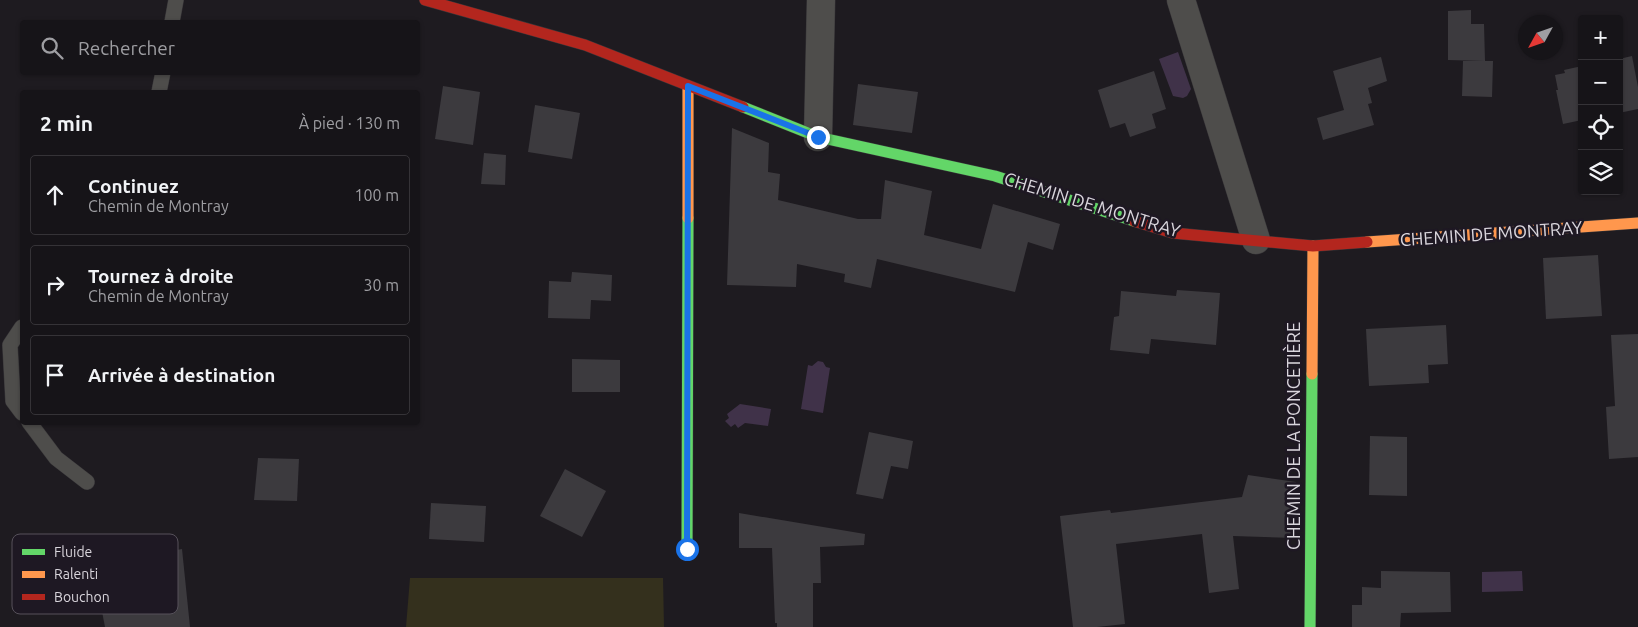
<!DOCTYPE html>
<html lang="fr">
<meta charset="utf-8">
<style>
:root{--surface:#161418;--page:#1f1d21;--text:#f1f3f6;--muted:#9e9ea2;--line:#353337}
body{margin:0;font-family:Ubuntu,sans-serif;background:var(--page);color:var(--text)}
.controls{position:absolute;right:15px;top:15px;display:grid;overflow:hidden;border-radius:5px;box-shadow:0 1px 4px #0004}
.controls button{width:45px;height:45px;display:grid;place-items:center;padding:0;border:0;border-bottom:1px solid var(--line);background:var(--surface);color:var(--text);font:25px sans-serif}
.compass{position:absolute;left:1518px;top:15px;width:45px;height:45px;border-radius:50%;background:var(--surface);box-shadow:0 1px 4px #0004;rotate:230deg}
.stop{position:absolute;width:15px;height:15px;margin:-11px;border:4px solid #1a73e8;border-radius:50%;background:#fff}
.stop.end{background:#1a73e8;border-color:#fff;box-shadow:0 1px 5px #0008}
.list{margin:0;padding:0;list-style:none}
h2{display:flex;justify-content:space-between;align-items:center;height:65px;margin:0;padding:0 20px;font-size:21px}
h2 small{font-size:16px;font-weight:400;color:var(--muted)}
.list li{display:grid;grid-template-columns:32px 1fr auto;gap:15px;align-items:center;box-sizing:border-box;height:80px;margin:0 10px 10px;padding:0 10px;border:1px solid var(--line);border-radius:5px}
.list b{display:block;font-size:19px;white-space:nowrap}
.list p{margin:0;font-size:16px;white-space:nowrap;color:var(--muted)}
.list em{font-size:16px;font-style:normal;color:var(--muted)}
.icon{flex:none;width:28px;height:28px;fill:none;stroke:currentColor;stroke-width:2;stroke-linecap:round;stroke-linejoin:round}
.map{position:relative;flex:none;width:1638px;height:627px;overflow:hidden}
.search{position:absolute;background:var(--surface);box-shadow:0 1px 4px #0004;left:20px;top:20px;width:400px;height:55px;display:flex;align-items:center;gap:12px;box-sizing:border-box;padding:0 18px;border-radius:5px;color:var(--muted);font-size:19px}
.panel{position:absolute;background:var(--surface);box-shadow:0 1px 4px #0004;left:20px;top:90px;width:400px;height:335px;border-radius:5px}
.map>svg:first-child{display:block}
.green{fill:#34301d}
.water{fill:#403249}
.building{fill:#3c3a3e}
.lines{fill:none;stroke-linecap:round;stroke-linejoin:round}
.lane-casing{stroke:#383639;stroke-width:16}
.street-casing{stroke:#383639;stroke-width:29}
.fast-casing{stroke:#383639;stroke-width:12}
.slow-casing{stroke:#383639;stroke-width:12}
.jam-casing{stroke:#383639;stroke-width:12}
.lane{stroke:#4e4d4b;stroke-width:15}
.street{stroke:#4e4d4b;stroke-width:28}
.fast{stroke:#63d668;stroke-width:11}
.slow{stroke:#ff974d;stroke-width:11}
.jam{stroke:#b3261e;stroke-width:11}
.route{stroke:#1a73e8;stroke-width:6}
.labels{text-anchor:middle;stroke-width:5;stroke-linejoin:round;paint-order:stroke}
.street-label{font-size:18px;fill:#d9d5dc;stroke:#1e1823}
.key{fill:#1e1823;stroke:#56515a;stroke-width:1}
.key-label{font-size:14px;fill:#d9d5dc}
</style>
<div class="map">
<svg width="1638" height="627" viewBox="0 0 1638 627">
<rect width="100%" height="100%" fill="#1e1b20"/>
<!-- green -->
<polygon class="green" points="410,578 663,578 664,627 406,627"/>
<!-- water -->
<g class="water">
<polygon points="1178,52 1191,89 1187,96 1183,98 1173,96 1159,59"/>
<polygon points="818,361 823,362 826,367 830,368 823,413 801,409 808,365 812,366"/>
<polygon points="740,404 771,409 768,426 745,423 738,428 735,424 731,427 725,421 729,418 727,414"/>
<polygon points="1522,571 1523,591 1482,592 1482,572"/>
</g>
<!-- building -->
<g class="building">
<polygon points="1471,10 1471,24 1484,24 1485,61 1448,60 1448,11"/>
<polygon points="1632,56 1638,87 1638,109 1619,113 1619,59"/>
<polygon points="1381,57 1387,81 1368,88 1372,103 1368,104 1374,125 1323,140 1317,118 1344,110 1333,71"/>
<polygon points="1463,61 1493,61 1492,97 1462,96"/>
<polygon points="1582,66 1582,120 1563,124 1556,90 1558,90 1555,75 1565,73 1564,70"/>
<polygon points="1154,71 1166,109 1152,114 1156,128 1130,137 1125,123 1110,128 1098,90"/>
<polygon points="858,84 918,92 912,133 853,125"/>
<polygon points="443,86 480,92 473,145 435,139"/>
<polygon points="535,105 580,113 572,159 528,152"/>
<polygon points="732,128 769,143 768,172 780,174 778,200 858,219 881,219 885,180 932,191 924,235 981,249 993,204 1060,224 1053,250 1028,242 1015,292 877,259 871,288 844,282 845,274 797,264 796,287 727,285"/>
<polygon points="484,153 506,155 505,185 481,184"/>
<polygon points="1598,255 1602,316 1546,319 1543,258"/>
<polygon points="572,272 612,275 611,301 591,300 590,319 548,318 549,281 571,282"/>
<polygon points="1177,290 1220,293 1216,345 1151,339 1149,354 1110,350 1114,317 1119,316 1121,291 1176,296"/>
<polygon points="1446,325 1448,364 1428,365 1429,383 1369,386 1366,329"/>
<polygon points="1638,334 1638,457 1609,459 1606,407 1615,406 1611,335"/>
<polygon points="572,359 620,360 620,392 572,392"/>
<polygon points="869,432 913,441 908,469 891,466 883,499 856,494"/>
<polygon points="1370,436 1407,437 1407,496 1369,495"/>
<polygon points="258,458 299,459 297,501 254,500"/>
<polygon points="565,469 606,491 582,537 540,516"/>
<polygon points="1248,475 1296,482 1295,538 1233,536 1239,589 1209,593 1202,534 1116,544 1125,624 1097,627 1073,627 1060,516 1110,510 1111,513 1242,497"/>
<polygon points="431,503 486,506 484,542 429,539"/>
<polygon points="739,513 865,534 864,545 820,547 821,583 813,583 813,627 777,627 777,623 775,623 772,548 739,548"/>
<polygon points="182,549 190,627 105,627 93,565"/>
<polygon points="1381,571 1450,572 1451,612 1401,613 1400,627 1352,627 1352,605 1362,605 1362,587 1381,588"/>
</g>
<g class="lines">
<defs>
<g id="lane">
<polyline points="172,22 176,0"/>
<polyline points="159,92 163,72"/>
<polyline points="22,327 10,345 13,401 22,413"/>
<polyline points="29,422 56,458 87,482"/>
</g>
<g id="street">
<polyline points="1181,0 1256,240"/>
<polyline points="818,137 821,0"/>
</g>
<g id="fast">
<polyline points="743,107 818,137 995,176 1134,221"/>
<polyline points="687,549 688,218"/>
<polyline points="1310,627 1312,374"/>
</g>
<g id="slow">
<polyline points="688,218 688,86"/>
<polyline points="1367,242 1638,223"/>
<polyline points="1312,374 1313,246"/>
</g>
<g id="jam">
<polyline points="425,0 585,45 743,107"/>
<polyline points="1134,221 1173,233 1313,246 1367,242"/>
</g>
</defs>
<!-- lane casing -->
<use href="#lane" class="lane-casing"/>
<!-- street casing -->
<use href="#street" class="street-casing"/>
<!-- fast casing -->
<use href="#fast" class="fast-casing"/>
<!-- slow casing -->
<use href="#slow" class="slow-casing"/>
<!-- jam casing -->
<use href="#jam" class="jam-casing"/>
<!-- lane -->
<use href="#lane" class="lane"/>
<!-- street -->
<use href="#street" class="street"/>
<!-- fast -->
<use href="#fast" class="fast"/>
<!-- slow -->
<use href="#slow" class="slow"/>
<!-- jam -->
<use href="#jam" class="jam"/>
</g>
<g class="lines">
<!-- route -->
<polyline class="route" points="687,549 688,86 818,137"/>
</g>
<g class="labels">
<!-- street labels -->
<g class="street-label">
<text transform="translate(1092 205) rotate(17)" y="6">CHEMIN DE MONTRAY</text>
<text transform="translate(1491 234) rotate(-4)" y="6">CHEMIN DE MONTRAY</text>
<text transform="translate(1294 436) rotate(-90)" y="6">CHEMIN DE LA PONCETIÈRE</text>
</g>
</g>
<!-- legend -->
<rect x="12" y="534" width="166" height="80" rx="8" class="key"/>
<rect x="22" y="549" width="23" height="6" fill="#63d668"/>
<rect x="22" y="571" width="23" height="7" fill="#ff974d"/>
<rect x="22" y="594" width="23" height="6" fill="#b3261e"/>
<g class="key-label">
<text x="54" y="557">Fluide</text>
<text x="54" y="579">Ralenti</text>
<text x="54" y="602">Bouchon</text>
</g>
</svg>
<div class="controls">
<button>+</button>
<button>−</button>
<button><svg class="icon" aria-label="locate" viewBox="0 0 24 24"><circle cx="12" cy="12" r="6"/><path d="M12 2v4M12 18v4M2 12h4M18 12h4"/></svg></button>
<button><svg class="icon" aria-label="layers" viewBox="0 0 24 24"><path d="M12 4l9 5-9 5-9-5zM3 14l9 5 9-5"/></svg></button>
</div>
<svg class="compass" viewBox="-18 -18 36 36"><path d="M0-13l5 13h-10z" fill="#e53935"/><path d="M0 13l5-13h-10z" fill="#9e9ea2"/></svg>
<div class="stop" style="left:687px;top:549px"></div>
<div class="stop end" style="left:818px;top:137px"></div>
<div class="search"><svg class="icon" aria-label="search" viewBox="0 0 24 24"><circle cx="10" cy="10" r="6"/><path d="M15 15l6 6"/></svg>Rechercher</div>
<section class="panel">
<h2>2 min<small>À pied · 130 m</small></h2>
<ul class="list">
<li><svg class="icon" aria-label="ahead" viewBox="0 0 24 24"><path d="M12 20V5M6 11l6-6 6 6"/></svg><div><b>Continuez</b><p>Chemin de Montray</p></div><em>100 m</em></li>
<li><svg class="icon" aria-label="right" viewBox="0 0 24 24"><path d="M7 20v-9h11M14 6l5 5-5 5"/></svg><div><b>Tournez à droite</b><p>Chemin de Montray</p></div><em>30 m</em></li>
<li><svg class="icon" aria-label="arrive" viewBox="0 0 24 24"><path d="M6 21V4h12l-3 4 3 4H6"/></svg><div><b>Arrivée à destination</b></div></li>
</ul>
</section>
</div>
